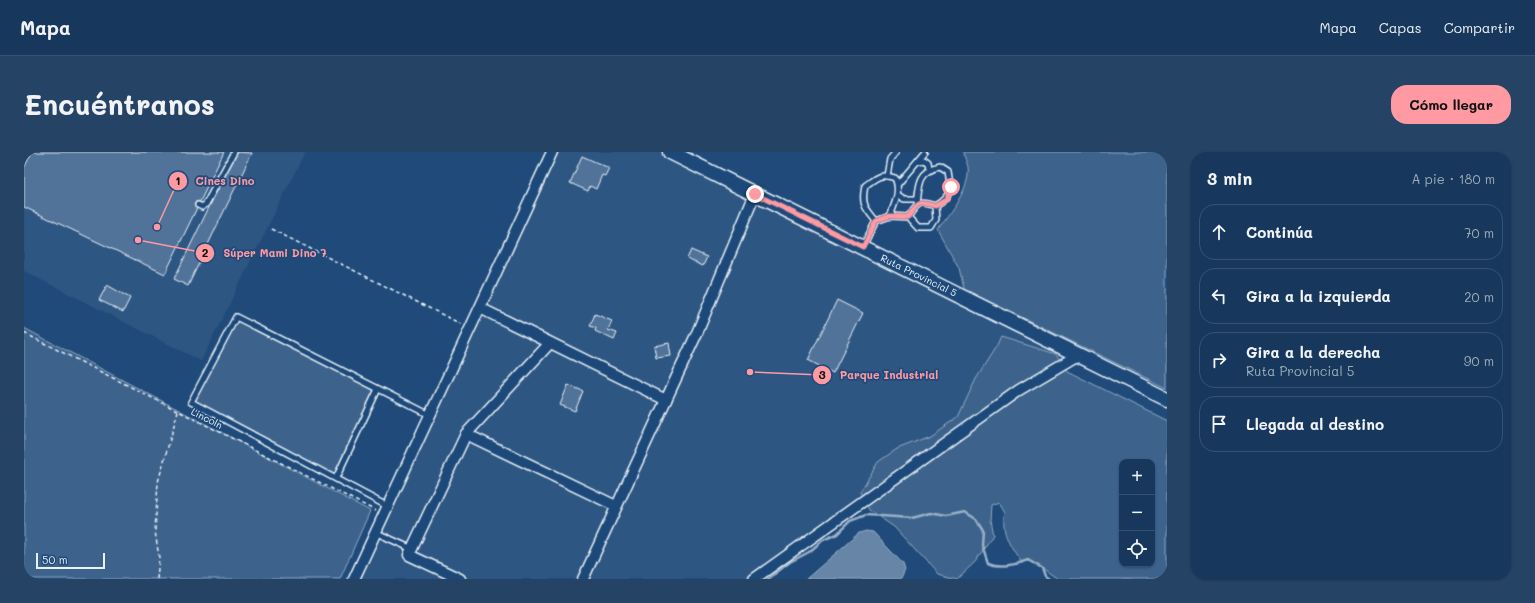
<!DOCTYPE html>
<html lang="es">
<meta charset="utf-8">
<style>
:root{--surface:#17385c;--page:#244365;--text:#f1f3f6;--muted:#9eacbb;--line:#365272;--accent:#ff9aa2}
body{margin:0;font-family:Mali,sans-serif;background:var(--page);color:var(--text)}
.controls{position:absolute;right:12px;bottom:12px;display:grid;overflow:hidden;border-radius:8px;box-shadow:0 1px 3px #0004}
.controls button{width:36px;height:36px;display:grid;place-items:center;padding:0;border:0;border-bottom:1px solid var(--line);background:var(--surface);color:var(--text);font:20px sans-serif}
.scale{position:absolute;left:12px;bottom:10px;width:69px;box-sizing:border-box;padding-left:4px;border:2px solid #e8f1f8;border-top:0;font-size:11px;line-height:14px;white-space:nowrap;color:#e8f1f8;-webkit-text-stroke:3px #1f4a7a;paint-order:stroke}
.stop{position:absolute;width:12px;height:12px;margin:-9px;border:3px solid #ff9aa2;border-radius:50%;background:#fff}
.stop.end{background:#ff9aa2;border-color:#fff;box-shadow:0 1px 4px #0008}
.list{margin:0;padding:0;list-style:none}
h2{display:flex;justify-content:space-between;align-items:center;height:52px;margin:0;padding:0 16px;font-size:17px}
h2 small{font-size:13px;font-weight:400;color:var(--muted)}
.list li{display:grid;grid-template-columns:26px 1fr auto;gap:12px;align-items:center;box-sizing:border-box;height:56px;margin:0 8px 8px;padding:0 8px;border:1px solid var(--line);border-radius:16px}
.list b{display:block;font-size:15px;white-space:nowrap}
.list p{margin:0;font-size:13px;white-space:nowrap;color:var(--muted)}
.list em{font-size:13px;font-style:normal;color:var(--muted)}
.icon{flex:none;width:22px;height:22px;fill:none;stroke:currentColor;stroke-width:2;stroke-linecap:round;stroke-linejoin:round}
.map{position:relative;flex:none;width:1143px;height:427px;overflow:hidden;border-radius:16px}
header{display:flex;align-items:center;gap:24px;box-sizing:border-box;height:56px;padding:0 20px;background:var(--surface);border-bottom:1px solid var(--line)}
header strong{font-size:19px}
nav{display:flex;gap:22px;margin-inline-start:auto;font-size:14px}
.intro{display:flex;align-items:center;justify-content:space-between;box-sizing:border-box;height:96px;padding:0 24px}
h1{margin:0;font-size:28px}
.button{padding:10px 18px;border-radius:16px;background:var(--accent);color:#111;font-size:14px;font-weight:700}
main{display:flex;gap:24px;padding:0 24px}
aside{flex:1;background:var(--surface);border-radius:16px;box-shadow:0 1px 3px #0004}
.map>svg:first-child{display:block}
.built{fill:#2e5683}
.green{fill:#3c628c;stroke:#92aac2;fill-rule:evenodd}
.water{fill:#6685a7;stroke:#9ab0c7}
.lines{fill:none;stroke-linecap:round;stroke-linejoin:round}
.stream{stroke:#9ab0c7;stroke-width:2.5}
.building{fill:#517399;stroke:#e8f1f8}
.service-casing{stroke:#e8f1f8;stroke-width:8}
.minor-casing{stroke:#e8f1f8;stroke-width:13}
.secondary-casing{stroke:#e8f1f8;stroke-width:17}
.path{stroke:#e8f1f8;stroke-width:1.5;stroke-dasharray:4 3;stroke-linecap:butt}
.service{stroke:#1f4a7a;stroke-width:5}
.minor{stroke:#1f4a7a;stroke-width:10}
.secondary{stroke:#1f4a7a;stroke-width:14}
.route{stroke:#ff9aa2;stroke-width:5}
.labels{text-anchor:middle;stroke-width:3.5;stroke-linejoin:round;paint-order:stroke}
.street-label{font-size:10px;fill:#e8f1f8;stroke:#1f4a7a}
.leader{fill:none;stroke:#ff9aa2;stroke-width:1.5}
.callout-dot{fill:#ff9aa2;stroke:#1f4a7a;stroke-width:1.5}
.mark-label{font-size:12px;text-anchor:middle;font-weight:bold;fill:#111}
.callout-label{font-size:11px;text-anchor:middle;font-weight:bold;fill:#ff9aa2;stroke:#1f4a7a;stroke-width:3.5;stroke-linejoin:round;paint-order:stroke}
</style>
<header>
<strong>Mapa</strong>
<nav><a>Mapa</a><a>Capas</a><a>Compartir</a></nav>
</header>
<div class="intro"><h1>Encuéntranos</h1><a class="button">Cómo llegar</a></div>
<main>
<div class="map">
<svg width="1143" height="427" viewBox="0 0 1143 427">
<rect width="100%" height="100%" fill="#1f4a7a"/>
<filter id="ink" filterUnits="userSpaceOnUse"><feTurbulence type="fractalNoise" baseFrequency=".025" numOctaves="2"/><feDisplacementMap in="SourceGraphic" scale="8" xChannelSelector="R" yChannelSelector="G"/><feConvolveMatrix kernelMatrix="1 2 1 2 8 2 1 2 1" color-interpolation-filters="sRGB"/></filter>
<g filter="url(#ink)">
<!-- built -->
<g class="built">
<polygon points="0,0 281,0 177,209 0,119"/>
<polygon points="530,0 645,0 1054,203 730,427 332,427"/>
</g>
<!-- green -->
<g class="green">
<path d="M939 0H1143V236L940 137 935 116 914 78C925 62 947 36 944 15 943 10 940 5 939 0Z"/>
<polygon points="212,165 354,237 312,326 167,250"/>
<polygon points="0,176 346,359 316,427 0,427"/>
<path d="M977 185 1032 202 1043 219 1143 269V427H1034L1018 416 1004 409 998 411C987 395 976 379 981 360L975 350 967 353 966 368 969 383 951 410 933 427 913 422 870 375 845 358 836 340 854 310 873 297 906 284 934 265 952 227 973 194ZM1098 310H1128V412H1098Z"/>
</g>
<!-- water -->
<polygon class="water" points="842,379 849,380 879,412 881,418 877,427 782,427 835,381"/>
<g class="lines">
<!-- stream -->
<path class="stream" d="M744 427 766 410 785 400 799 388 813 382 826 369 842 363 888 366 907 361 922 364 941 360 952 367 959 378 958 393 964 411C975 416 992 413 1004 408L1018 416 1021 424 1025 427"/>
</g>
<!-- building -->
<g class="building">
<polygon points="8,0 200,0 141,122 0,55 0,16"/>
<polygon points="212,0 228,1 164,134 150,127"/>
<polygon points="558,4 585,16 581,24 578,23 572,37 566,34 564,39 546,31"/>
<polygon points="667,98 683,105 679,114 663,107"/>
<polygon points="83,133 106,146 99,160 75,148"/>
<polygon points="813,148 839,161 809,221 784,208"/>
<polygon points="571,162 588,169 584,178 593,181 590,188 571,179 572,176 566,174"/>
<polygon points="645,191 647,204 632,206 630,194"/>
<polygon points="544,233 559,239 551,259 536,253"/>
</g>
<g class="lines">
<defs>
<g id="service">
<polyline points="895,9 900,8 904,11 905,17"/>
<polyline points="863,24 866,7 872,0"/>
<polyline points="874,32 901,0"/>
<polyline points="874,43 880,47 893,47"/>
<polyline points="174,53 178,55 182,52 210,0"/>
<path d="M893 53C895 34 894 19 916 15L924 20C927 37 928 44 911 54"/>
<path d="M852 69C841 56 837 52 841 34 853 25 856 21 871 26 877 39 871 51 866 64"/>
<path d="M839 94 852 69 866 64 884 65 894 76H907L912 68 911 54C894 48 894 51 884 65"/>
<polyline points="312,326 354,237"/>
<polyline points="363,354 167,250 212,165 406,263"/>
<polyline points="351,380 388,397"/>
</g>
<g id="minor">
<polyline points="456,156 642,248"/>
<polyline points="442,282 592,354"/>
<polyline points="330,427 528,0"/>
<polyline points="436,427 385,403 442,282 526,191"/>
<polyline points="559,427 673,181 731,42"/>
<polyline points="730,427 995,238 1054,203"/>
</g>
<polyline id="secondary" points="646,0 1143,247"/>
</defs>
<!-- service casing -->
<use href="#service" class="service-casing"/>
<!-- minor casing -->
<use href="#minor" class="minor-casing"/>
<!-- secondary casing -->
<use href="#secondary" class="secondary-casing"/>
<!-- path -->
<g class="path">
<polyline points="247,77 437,172"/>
<polyline points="0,181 352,359"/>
<polyline points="133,427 135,406 131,379 134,330 154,259"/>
</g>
<!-- service -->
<use href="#service" class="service"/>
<!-- minor -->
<use href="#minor" class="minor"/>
<!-- secondary -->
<use href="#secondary" class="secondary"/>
</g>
</g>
<g class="lines" filter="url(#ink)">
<!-- route -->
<path class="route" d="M731 42 839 95 852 69 866 64 884 65C894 51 894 48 911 54L922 48 927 35"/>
</g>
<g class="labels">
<!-- street labels -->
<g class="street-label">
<text transform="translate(895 123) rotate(26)" y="4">Ruta Provincial 5</text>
<text transform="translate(183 266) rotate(27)" y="4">Lincoln</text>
</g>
</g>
<!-- callouts -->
<path class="leader" d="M133 75L154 29M114 88L181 101M726 220L798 223"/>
<g class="callout-dot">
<circle cx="133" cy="75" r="4"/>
<circle cx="114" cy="88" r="4"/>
<circle cx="726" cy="220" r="4"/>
<circle cx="154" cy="29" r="10"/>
<circle cx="181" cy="101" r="10"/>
<circle cx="798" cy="223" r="10"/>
</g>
<g class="mark-label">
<text x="154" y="33">1</text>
<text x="181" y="105">2</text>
<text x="798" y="227">3</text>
</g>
<g class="callout-label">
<text x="201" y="33">Cines Dino</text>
<text x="251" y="105">Súper Mami Dino 7</text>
<text x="865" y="227">Parque Industrial</text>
</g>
</svg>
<div class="controls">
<button>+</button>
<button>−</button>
<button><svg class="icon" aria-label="locate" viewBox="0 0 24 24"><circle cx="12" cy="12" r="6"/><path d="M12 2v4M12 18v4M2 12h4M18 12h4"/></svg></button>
</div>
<div class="scale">50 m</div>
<div class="stop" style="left:927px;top:35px"></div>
<div class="stop end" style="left:731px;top:42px"></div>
</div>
<aside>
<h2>3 min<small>A pie · 180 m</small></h2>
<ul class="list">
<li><svg class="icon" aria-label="ahead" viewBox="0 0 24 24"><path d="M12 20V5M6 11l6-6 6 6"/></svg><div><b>Continúa</b></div><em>70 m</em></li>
<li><svg class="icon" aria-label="left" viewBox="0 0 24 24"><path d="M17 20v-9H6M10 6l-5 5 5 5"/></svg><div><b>Gira a la izquierda</b></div><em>20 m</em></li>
<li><svg class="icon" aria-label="right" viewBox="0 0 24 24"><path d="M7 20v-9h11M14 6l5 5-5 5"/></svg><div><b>Gira a la derecha</b><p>Ruta Provincial 5</p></div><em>90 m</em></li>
<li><svg class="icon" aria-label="arrive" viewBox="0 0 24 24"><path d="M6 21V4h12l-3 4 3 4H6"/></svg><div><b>Llegada al destino</b></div></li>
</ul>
</aside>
</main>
